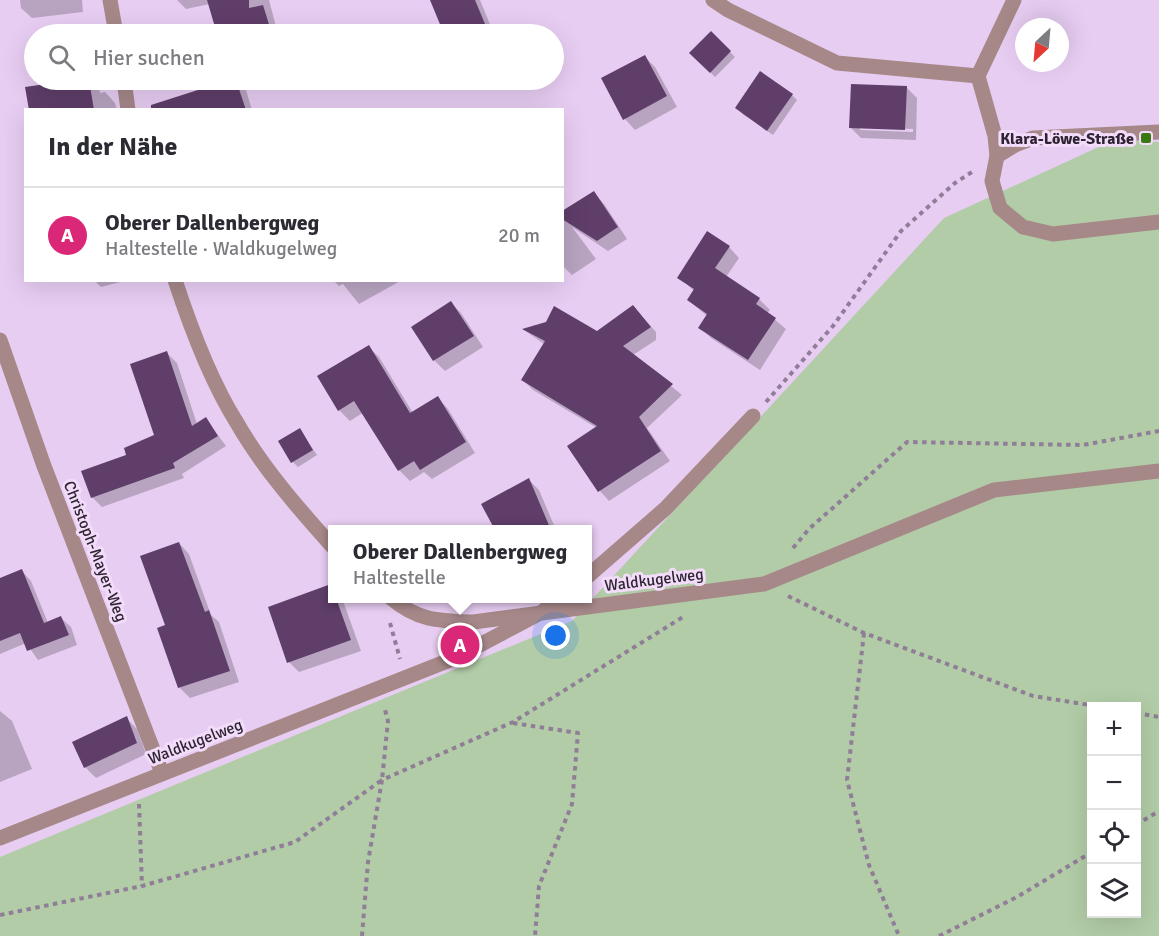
<!DOCTYPE html>
<html lang="de">
<meta charset="utf-8">
<style>
:root{--surface:#fff;--page:#f2f2f3;--text:#2b2b33;--muted:#7c7c81;--line:#e1e1e2;--accent:#db2777}
body{margin:0;font-family:Signika,sans-serif;background:var(--page);color:var(--text)}
.controls{position:absolute;right:18px;bottom:18px;display:grid;overflow:hidden;border-radius:0px;box-shadow:0 6px 24px #0002}
.controls button{width:54px;height:54px;display:grid;place-items:center;padding:0;border:0;border-bottom:2px solid var(--line);background:var(--surface);color:var(--text);font:30px sans-serif}
.compass{position:absolute;left:1015px;top:18px;width:54px;height:54px;border-radius:50%;background:var(--surface);box-shadow:0 6px 24px #0002;rotate:206deg}
.you{position:absolute;left:556px;top:636px;width:21px;height:21px;margin:-15px;border:4px solid #fff;border-radius:50%;background:#1a73e8;box-shadow:0 0 0 9px #1a73e833}
.badge{display:grid;place-items:center;width:39px;height:39px;border-radius:50%;background:var(--accent);color:#fff;font-size:20px;font-weight:700}
.pin{position:absolute;translate:-50% -50%;border:3px solid #fff;box-shadow:0 2px 6px #0006}
.popup{position:absolute;left:328px;top:525px;width:264px;height:78px;box-sizing:border-box;display:grid;place-content:center;border-radius:0px;background:var(--surface);filter:drop-shadow(0 2px 4px #0005);font-size:20px;white-space:nowrap;color:var(--muted)}
.popup b{font-size:22px;color:var(--text)}
.popup::after{content:'';position:absolute;left:50%;top:100%;margin-left:-12px;border:12px solid transparent;border-top-color:var(--surface)}
.list{margin:0;padding:0;list-style:none}
h2{display:flex;justify-content:space-between;align-items:center;height:78px;margin:0;padding:0 24px;font-size:26px}
h2 small{font-size:20px;font-weight:400;color:var(--muted)}
.list li{display:grid;grid-template-columns:39px 1fr auto;gap:18px;align-items:center;box-sizing:border-box;height:96px;padding:0 24px;border-top:2px solid var(--line)}
.list b{display:block;font-size:22px;white-space:nowrap}
.list p{margin:0;font-size:20px;white-space:nowrap;color:var(--muted)}
.list em{font-size:20px;font-style:normal;color:var(--muted)}
.icon{flex:none;width:33px;height:33px;fill:none;stroke:currentColor;stroke-width:2;stroke-linecap:round;stroke-linejoin:round}
.map{position:relative;flex:none;width:1159px;height:936px;overflow:hidden}
.search{position:absolute;background:var(--surface);box-shadow:0 6px 24px #0002;left:24px;top:24px;width:540px;height:66px;display:flex;align-items:center;gap:15px;box-sizing:border-box;padding:0 21px;border-radius:33px;color:var(--muted);font-size:22px}
.panel{position:absolute;background:var(--surface);box-shadow:0 6px 24px #0002;left:24px;top:108px;width:540px;height:174px;border-radius:0px}
.map>svg:first-child{display:block}
.green{fill:#b2cca7;fill-rule:evenodd}
.shadow{fill:#0003;fill-rule:evenodd}
.building{fill:#5f3e6a}
.lines{fill:none;stroke-linecap:round;stroke-linejoin:round}
.path{stroke:#907d97;stroke-width:4;stroke-dasharray:4.5 4.5;stroke-linecap:butt}
.minor{stroke:#a68889;stroke-width:15}
.poi-dot{fill:#3a7812;stroke:#f2dcfa;stroke-width:2}
.labels{text-anchor:middle;stroke-width:6;stroke-linejoin:round;paint-order:stroke}
.poi-label{font-size:16px;font-weight:bold;fill:#2e2331;stroke:#f2dcfa;text-anchor:end}
.street-label{font-size:16px;fill:#2e2331;stroke:#f2dcfa}
</style>
<div class="map">
<svg width="1159" height="936" viewBox="0 0 1159 936">
<rect width="100%" height="100%" fill="#e7cdf2"/>
<!-- green -->
<path class="green" d="M1116 139 1159 142V936H0V857L572 621 944 218ZM1092 706H1136V914H1092Z"/>
<!-- shadow -->
<g class="shadow">
<polygon points="20,0 82,0 83,12 32,18 21,8"/>
<polygon points="177,0 269,0 278,34 218,34 210,4 186,9"/>
<polygon points="431,0 480,0 494,34 446,34"/>
<polygon points="711,33 735,57 715,77 691,53"/>
<polygon points="645,57 655,67 677,107 635,130 625,119"/>
<polygon points="54,80 98,80 100,93 105,92 115,103 117,110 30,110 55,84"/>
<polygon points="234,80 246,90 252,110 185,110 181,97"/>
<path d="M907 88 917 98 916 140 861 138 850 127ZM860 127 913 129V132L860 130Z"/>
<polygon points="792,95 797,100 773,135 741,113"/>
<polygon points="594,193 604,204 627,239 608,251 572,227 596,259 572,275 562,265 562,213"/>
<polygon points="729,247 739,258 726,277 759,299 770,310 767,313 786,329 760,370 711,338 700,327 707,316 688,300 694,291 679,277"/>
<polygon points="94,280 128,280 101,287"/>
<polygon points="333,280 402,280 359,304 343,284 339,286"/>
<polygon points="451,303 461,313 483,347 445,371 435,361 413,327"/>
<polygon points="633,307 656,332 656,340 633,355 682,395 647,428 670,461 609,501 600,491 569,446 597,428 533,390 523,380 544,344 524,330 597,333"/>
<polygon points="368,347 379,357 413,413 438,398 448,409 475,453 432,479 424,472 410,481 399,470 364,412 350,421 339,410"/>
<polygon points="167,353 177,363 197,424 206,419 226,446 182,474 184,478 102,507 92,497 128,456 156,436"/>
<polygon points="299,430 317,455 298,467 293,462"/>
<polygon points="529,480 539,490 556,530 497,530"/>
<polygon points="179,543 189,554 211,615 219,622 239,682 190,698 179,687 167,626"/>
<polygon points="22,571 31,581 48,623 61,618 71,627 77,645 38,660 26,643 0,654 0,580"/>
<polygon points="331,586 332,598 342,598 361,651 299,672 289,662"/>
<polygon points="0,711 12,721 32,769 0,782"/>
<polygon points="126,718 137,729 146,754 96,778 85,767"/>
</g>
<!-- building -->
<g class="building">
<polygon points="207,0 249,0 249,8 263,5 272,34 217,34"/>
<polygon points="430,0 475,0 485,24 459,34 444,34"/>
<polygon points="711,31 731,51 710,73 689,53"/>
<polygon points="645,55 667,96 623,120 601,78"/>
<polygon points="760,71 793,94 767,131 735,108"/>
<polygon points="52,80 89,80 94,110 29,110 25,87 53,83"/>
<polygon points="226,81 228,89 238,86 246,110 151,110 151,105"/>
<polygon points="851,84 907,86 905,130 849,128"/>
<polygon points="594,191 618,227 597,241 562,219 562,211"/>
<polygon points="707,231 730,246 715,268 760,298 756,304 776,318 748,360 698,328 707,314 687,300 694,289 677,278"/>
<polygon points="451,301 474,336 433,361 411,327"/>
<polygon points="633,305 651,327 623,346 673,384 639,417 661,451 598,492 567,446 597,426 521,380 545,341 522,329 546,322 554,306 597,331"/>
<polygon points="369,345 410,413 438,396 466,442 420,470 414,461 398,471 354,401 338,411 317,376"/>
<polygon points="167,351 192,426 206,417 218,436 173,463 175,468 91,498 81,471 126,455 124,448 154,435 130,364"/>
<polygon points="300,428 313,450 291,463 278,441"/>
<polygon points="529,478 551,530 495,530 481,504"/>
<polygon points="179,542 205,612 209,610 230,671 178,688 157,628 165,625 140,556"/>
<polygon points="22,569 44,623 61,616 69,635 27,651 20,633 0,641 0,578"/>
<polygon points="331,584 333,598 336,598 351,640 287,663 268,607"/>
<polygon points="127,716 137,743 84,768 72,742"/>
</g>
<g class="lines">
<!-- path -->
<g class="path">
<polyline points="766,402 833,326 901,231 955,183 972,172"/>
<polyline points="793,548 809,529 907,442 1083,445 1159,431"/>
<polyline points="788,596 864,633 1033,696 1096,706"/>
<polyline points="390,623 400,659"/>
<polyline points="864,633 847,780 869,865 899,936"/>
<polyline points="1136,713 1159,717"/>
<polyline points="513,723 578,733 572,804 539,886 535,936"/>
<polyline points="139,804 142,886"/>
<polyline points="1136,825 1159,811"/>
<polyline points="0,915 142,886 295,842 382,780 388,721 384,706"/>
<polyline points="362,936 368,862 382,780 513,722 683,617"/>
<polyline points="939,936 1017,897 1092,852"/>
</g>
<!-- minor -->
<g class="minor">
<polyline points="110,0 116,34"/>
<polyline points="713,0 728,10 837,63 978,76"/>
<polyline points="124,80 128,110"/>
<polyline points="1159,132 1033,138 1015,145 997,156 992,181 1000,208 1023,227 1053,234 1159,222"/>
<polyline points="997,156 995,136 978,76 1014,0"/>
<path d="M175 280C191 329 210 380 237 423 263 468 298 508 332 546"/>
<polyline points="0,340 44,466 162,773"/>
<polyline points="588,576 666,508 753,416"/>
<path d="M391 598C418 621 439 621 473 622L764 584 994 490 1159 471"/>
<polyline points="0,838 455,658 542,612 559,598"/>
</g>
</g>
<!-- markers -->
<rect class="poi-dot" x="1140" y="132" width="12" height="12" rx="3"/>
<g class="labels">
<!-- poi labels -->
<g class="poi-label">
<text x="1134" y="144">Klara-Löwe-Straße</text>
</g>
<!-- street labels -->
<g class="street-label">
<text transform="translate(96 551) rotate(69)" y="6">Christoph-Mayer-Weg</text>
<text transform="translate(654 579) rotate(-7)" y="6">Waldkugelweg</text>
<text transform="translate(195 741) rotate(-21)" y="6">Waldkugelweg</text>
</g>
</g>
</svg>
<div class="controls">
<button>+</button>
<button>−</button>
<button><svg class="icon" aria-label="locate" viewBox="0 0 24 24"><circle cx="12" cy="12" r="6"/><path d="M12 2v4M12 18v4M2 12h4M18 12h4"/></svg></button>
<button><svg class="icon" aria-label="layers" viewBox="0 0 24 24"><path d="M12 4l9 5-9 5-9-5zM3 14l9 5 9-5"/></svg></button>
</div>
<svg class="compass" viewBox="-18 -18 36 36"><path d="M0-13l5 13h-10z" fill="#e53935"/><path d="M0 13l5-13h-10z" fill="#7c7c81"/></svg>
<div class="you"></div>
<div class="pin badge" style="left:460px;top:645px">A</div>
<div class="popup"><b>Oberer Dallenbergweg</b>Haltestelle</div>
<div class="search"><svg class="icon" aria-label="search" viewBox="0 0 24 24"><circle cx="10" cy="10" r="6"/><path d="M15 15l6 6"/></svg>Hier suchen</div>
<section class="panel">
<h2>In der Nähe<small></small></h2>
<ul class="list">
<li><span class="badge">A</span><div><b>Oberer Dallenbergweg</b><p>Haltestelle · Waldkugelweg</p></div><em>20 m</em></li>
</ul>
</section>
</div>
